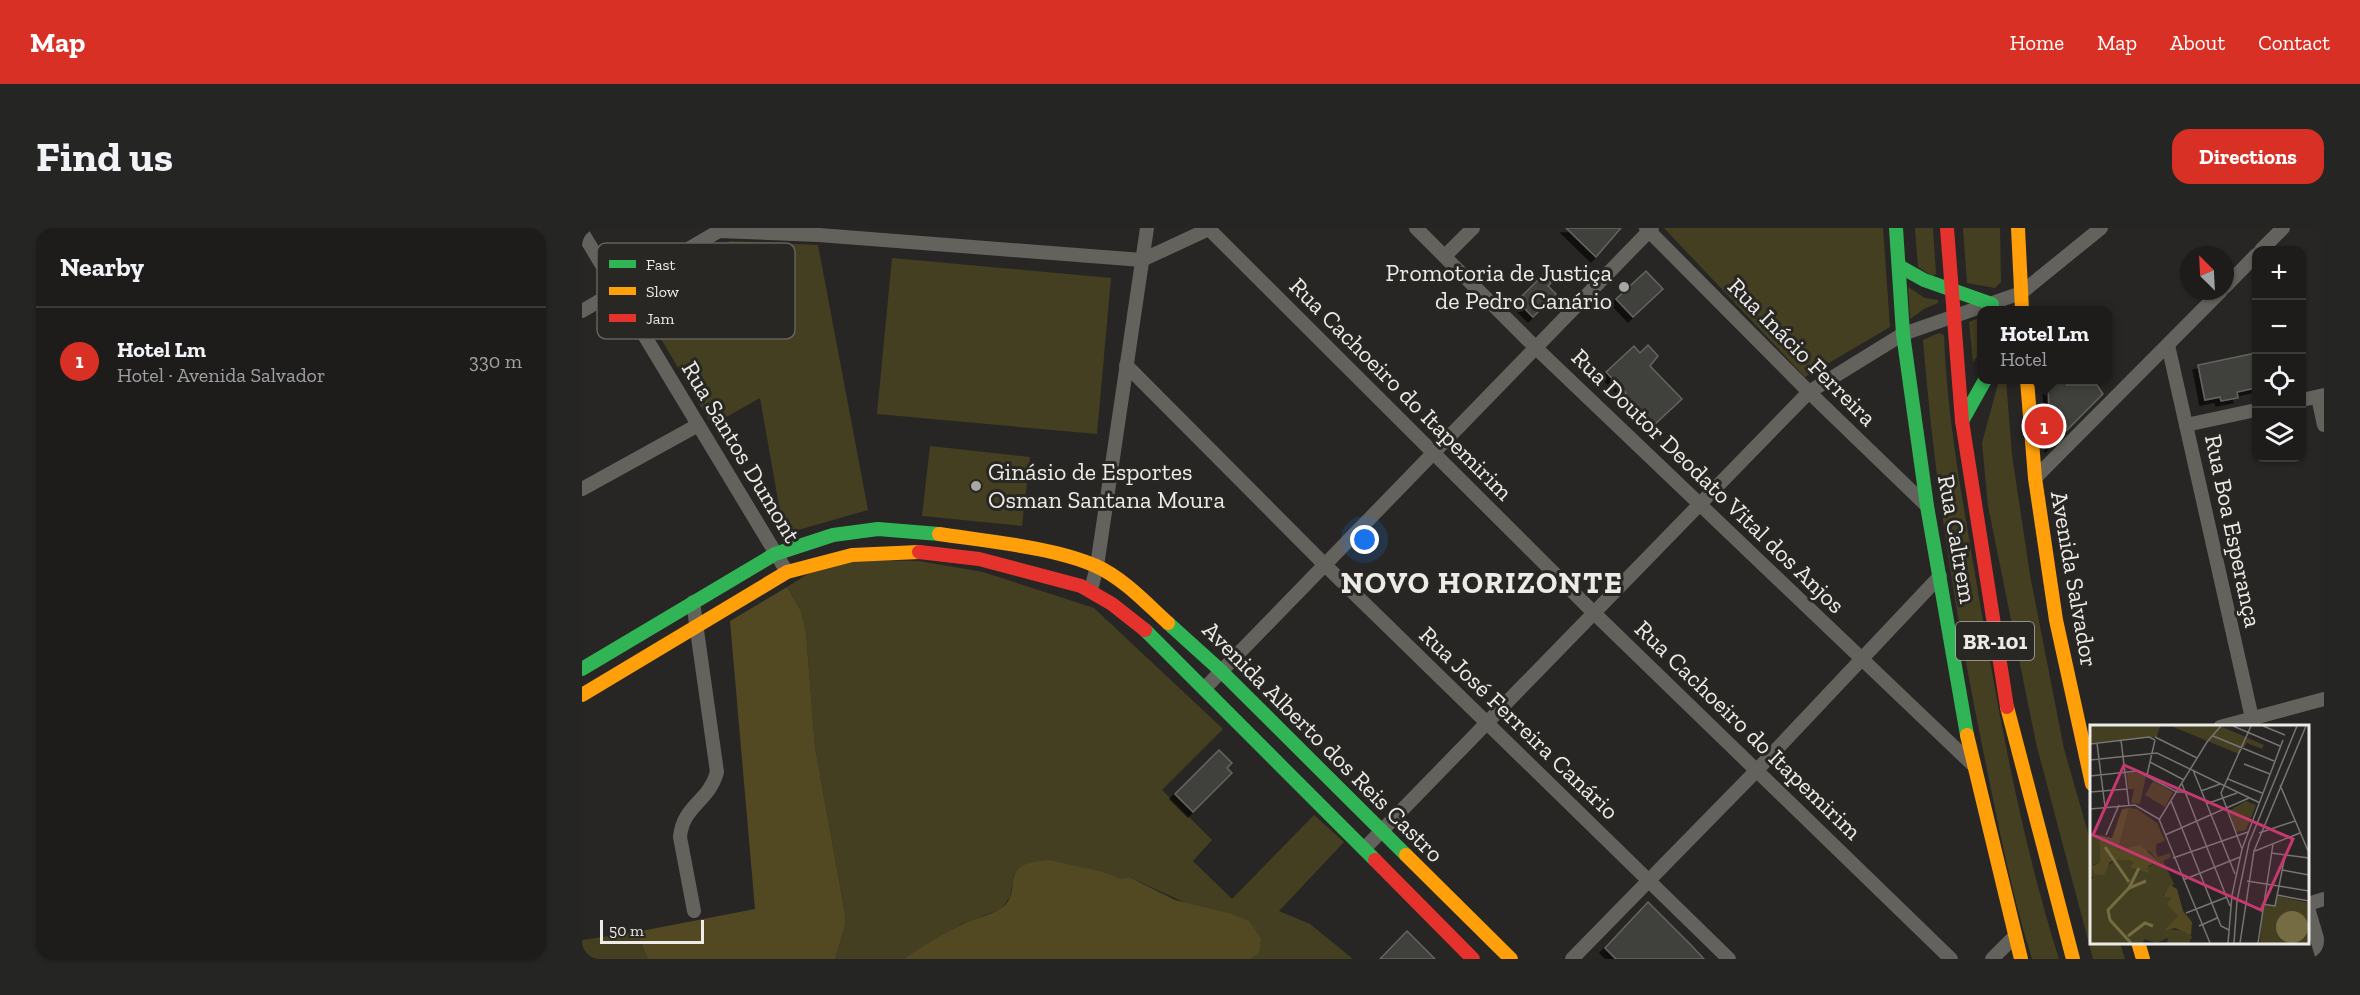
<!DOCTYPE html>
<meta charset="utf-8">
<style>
:root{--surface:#1d1c1b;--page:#252524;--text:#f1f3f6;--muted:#a0a1a3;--line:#3b3a3a;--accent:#d93025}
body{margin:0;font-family:"Zilla Slab",serif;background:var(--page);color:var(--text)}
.controls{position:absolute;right:18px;top:18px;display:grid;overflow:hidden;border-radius:12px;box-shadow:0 2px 4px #0004}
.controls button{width:54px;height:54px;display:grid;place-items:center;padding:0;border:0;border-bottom:2px solid var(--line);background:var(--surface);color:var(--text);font:30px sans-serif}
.compass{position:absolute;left:1598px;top:18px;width:54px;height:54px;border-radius:50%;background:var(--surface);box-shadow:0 2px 4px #0004;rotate:336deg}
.scale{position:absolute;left:18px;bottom:15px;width:104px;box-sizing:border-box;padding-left:6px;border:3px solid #ecebe8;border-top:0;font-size:16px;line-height:21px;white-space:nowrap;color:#ecebe8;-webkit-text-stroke:4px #282723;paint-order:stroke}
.you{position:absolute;left:783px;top:312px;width:21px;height:21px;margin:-15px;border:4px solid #fff;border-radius:50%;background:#1a73e8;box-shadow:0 0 0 9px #1a73e833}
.badge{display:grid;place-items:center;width:39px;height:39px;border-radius:50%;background:var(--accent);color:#fff;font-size:20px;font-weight:700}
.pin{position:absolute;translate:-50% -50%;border:3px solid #fff;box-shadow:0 2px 6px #0006}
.popup{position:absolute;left:1395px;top:78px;width:135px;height:78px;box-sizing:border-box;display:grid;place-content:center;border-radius:12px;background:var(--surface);filter:drop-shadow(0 2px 4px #0005);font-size:20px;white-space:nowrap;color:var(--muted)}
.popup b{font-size:22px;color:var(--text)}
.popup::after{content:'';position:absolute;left:50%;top:100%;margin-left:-12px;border:12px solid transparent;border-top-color:var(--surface)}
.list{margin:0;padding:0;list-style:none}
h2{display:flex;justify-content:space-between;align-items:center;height:78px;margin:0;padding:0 24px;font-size:26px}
h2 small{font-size:20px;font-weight:400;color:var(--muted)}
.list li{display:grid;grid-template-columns:39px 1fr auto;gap:18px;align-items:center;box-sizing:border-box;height:108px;padding:0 24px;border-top:2px solid var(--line)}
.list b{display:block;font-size:22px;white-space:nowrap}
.list p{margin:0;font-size:20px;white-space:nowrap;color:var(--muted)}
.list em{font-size:20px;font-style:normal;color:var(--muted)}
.icon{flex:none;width:33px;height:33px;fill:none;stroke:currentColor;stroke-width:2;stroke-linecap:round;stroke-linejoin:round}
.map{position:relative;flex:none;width:1742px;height:731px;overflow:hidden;border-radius:18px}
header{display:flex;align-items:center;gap:36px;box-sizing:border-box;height:84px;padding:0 30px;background:var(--accent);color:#fff}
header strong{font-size:28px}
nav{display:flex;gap:33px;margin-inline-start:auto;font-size:21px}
.intro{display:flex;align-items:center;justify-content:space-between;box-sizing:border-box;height:144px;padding:0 36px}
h1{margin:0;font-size:42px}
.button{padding:15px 27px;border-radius:18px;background:var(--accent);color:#fff;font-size:21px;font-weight:700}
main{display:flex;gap:36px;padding:0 36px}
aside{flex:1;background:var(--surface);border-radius:18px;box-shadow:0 2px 4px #0004}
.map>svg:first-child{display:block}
.green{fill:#453f21}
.forest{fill:#524923}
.building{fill:#403f3d;stroke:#656462;stroke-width:1.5;filter:url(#shadow)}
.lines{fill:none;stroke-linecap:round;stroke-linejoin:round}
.street{stroke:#64625c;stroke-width:14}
.fast{stroke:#30b455;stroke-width:14}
.slow{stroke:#ff9f0a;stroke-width:14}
.jam{stroke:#e5322d;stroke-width:14}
.poi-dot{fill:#a7a6a3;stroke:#282723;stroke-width:2}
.labels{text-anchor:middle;stroke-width:6;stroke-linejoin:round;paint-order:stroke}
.shield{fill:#282723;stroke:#b1b0ad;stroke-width:1.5}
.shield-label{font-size:22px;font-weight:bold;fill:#ecebe8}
.poi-label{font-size:24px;fill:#ecebe8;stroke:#282723;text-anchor:end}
.street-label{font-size:24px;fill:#ecebe8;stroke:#282723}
.district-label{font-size:30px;font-weight:bold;letter-spacing:1.5px;fill:#ecebe8;stroke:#282723}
.inset-river{fill:none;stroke:#756c43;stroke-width:3}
.inset-road{fill:none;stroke:#767572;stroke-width:1.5}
.view{fill:#c83870;fill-opacity:0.15;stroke:#c83870;stroke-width:3}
.inset-edge{fill:none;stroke:#ecebe8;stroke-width:3}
.key{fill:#282723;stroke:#63625e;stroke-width:1.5}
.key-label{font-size:16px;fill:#ecebe8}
</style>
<header>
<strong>Map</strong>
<nav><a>Home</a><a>Map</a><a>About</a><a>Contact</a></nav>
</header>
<div class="intro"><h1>Find us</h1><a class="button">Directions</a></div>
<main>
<aside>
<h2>Nearby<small></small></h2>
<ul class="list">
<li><span class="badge">1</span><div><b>Hotel Lm</b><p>Hotel · Avenida Salvador</p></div><em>330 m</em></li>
</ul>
</aside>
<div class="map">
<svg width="1742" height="731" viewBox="0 0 1742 731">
<defs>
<filter id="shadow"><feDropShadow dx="-5" dy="5" stdDeviation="0" flood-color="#0009"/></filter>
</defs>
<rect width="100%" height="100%" fill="#272624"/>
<!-- green -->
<g class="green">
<polygon points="1082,0 1301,0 1308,99 1223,149"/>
<polygon points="1333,0 1351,0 1354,46 1350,48 1336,39"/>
<polygon points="1381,0 1418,0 1419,54 1413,60 1385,55"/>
<polygon points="148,13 236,17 286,282 202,306 178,170 130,197 53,67"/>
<polygon points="310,30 529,50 515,206 295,186"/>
<polygon points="1326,59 1343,70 1356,72 1356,75 1342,81 1328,91"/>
<polygon points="1399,89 1399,123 1391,134 1387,94"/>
<path d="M1357 105 1362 107C1365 193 1382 279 1396 364 1417 487 1439 611 1477 731H1450C1429 664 1416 595 1402 527 1374 390 1352 251 1341 112Z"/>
<polygon points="1417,152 1424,152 1430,227 1448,347 1482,521 1509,615 1510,714 1538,715 1543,731 1511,731 1454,515 1406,278 1400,215"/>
<polygon points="348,218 448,229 440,298 340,288"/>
<polygon points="283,332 337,333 401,344 512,380 641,501 580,562 630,612 611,633 650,671 732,587 762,614 697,683 728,696 771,731 668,731 677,724 608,677 547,649 539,651 496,639 432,646 428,669 419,681 380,696 322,731 253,731 263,698 263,686 233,519 224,404 219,383 205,359 237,339"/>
<polygon points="54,704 66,731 0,731 0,712"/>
</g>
<!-- forest -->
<g class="forest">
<polygon points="205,359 219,383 224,404 233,519 263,686 263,698 253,731 66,731 54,704 173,681 148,393"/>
<path d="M467 632 521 644 539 651 547 649 593 672 650 686 667 693 679 711 677 725 668 731H322C341 718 362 705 383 695 394 690 408 687 418 681 445 664 410 636 467 632Z"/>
</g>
<!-- building -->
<g class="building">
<polygon points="984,0 1039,0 1014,29"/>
<polygon points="1064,43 1081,61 1051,89 1034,71"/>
<polygon points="961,47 969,55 966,58 974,66 951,89 935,73"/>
<polygon points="1066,117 1076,128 1068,138 1100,171 1071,198 1041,168 1044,165 1024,144 1052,118 1058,125"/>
<polygon points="1674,125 1674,160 1655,164 1656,170 1639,173 1638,169 1623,172 1616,137"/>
<polygon points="1466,152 1485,152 1485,157 1515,157 1521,166 1468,219"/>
<polygon points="637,522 650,535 645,540 650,545 611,584 593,566"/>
<polygon points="1066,674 1109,717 1122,731 1034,731 1023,720"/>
<polygon points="825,703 853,731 798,731"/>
</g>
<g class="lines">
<!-- street -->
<g class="street">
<polyline points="626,0 1012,385 1369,731"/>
<polyline points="834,0 954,120 1390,536"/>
<polyline points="1064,0 1227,164 1345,278"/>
<polyline points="0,4 205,344"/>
<polyline points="1679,22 1701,0"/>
<polyline points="863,28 891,0"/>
<polyline points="1643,59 1674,27"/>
<polyline points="0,83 137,3 237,7 560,32 627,1"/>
<polyline points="1586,117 1672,499"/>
<polyline points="544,137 743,337 1147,731"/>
<polyline points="1736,169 1742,197"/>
<polyline points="1720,172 1742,167"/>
<polyline points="1604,197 1674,182"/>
<polyline points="1453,250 1639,63"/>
<polyline points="0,261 116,197"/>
<polyline points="509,362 515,338 565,0"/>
<path d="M111 374 135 544C127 574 101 577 98 609L112 683"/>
<polyline points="623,460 1070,0"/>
<polyline points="1638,499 1742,471"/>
<polyline points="782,621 1227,164 1321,106 1439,65 1519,0"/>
<polyline points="1726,676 1742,671"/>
<polyline points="1726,680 1741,731"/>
<polyline points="990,731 1175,542 1358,348"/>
<polyline points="1410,731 1432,709"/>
</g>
<!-- fast -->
<g class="fast">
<polyline points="1314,0 1321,106 1345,278 1385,507"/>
<polyline points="1317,38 1342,52 1410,76"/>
<polyline points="1380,193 1403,152"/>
<polyline points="586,395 638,442 824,627"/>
<polyline points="563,402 793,632"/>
<polyline points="0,441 193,326 251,307 296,301 357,306"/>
</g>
<!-- slow -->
<g class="slow">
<polyline points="1436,0 1440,82"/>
<polyline points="1445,152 1453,250 1474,392 1510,556"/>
<path d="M357 306C403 313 472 319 514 338 541 350 565 376 586 395"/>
<polyline points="0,467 205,344 270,327 337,324"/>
<polyline points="1425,479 1491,731"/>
<polyline points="1385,507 1439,731"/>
<polyline points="824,627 929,731"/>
<polyline points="1556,714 1561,731"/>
</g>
<!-- jam -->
<g class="jam">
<polyline points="1365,0 1380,193 1425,479"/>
<polyline points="337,324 397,331 499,358 530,376 563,402"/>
<polyline points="793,632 891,731"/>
</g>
</g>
<!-- markers -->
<g class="poi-dot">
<circle cx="1042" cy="59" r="6"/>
<circle cx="394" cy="258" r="6"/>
</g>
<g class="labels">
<!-- shield labels -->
<rect class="shield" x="1374" y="394" width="78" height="38" rx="4.5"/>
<g class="shield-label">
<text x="1413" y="421">BR-101</text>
</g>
<!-- poi labels -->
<g class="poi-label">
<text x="1030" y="53">Promotoria de Justiça<tspan x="1030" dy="28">de Pedro Canário</tspan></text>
<text x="406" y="252" text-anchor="start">Ginásio de Esportes<tspan x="406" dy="28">Osman Santana Moura</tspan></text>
</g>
<!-- street labels -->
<g class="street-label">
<text transform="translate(1220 124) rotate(45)" y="8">Rua Inácio Ferreira</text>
<text transform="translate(819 161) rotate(45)" y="8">Rua Cachoeiro do Itapemirim</text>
<text transform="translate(159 224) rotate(59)" y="8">Rua Santos Dumont</text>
<text transform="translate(1126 253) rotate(44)" y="8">Rua Doutor Deodato Vital dos Anjos</text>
<text transform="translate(1651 303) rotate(78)" y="8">Rua Boa Esperança</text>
<text transform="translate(1375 311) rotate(80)" y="8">Rua Caltrem</text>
<text transform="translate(1492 351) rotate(80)" y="8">Avenida Salvador</text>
<text transform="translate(937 495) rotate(44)" y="8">Rua José Ferreira Canário</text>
<text transform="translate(1166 502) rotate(44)" y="8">Rua Cachoeiro do Itapemirim</text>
<text transform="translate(741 514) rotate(45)" y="8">Avenida Alberto dos Reis Castro</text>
</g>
<!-- district labels -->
<g class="district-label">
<text x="900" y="365">NOVO HORIZONTE</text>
</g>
</g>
<!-- overview -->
<g transform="translate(1508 497)">
<rect width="219" height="219" fill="#272624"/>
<path d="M0 1H70L67 12 0 18ZM81 1H130L174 20 172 24 157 18 149 29ZM48 47 56 51 50 79 41 78 44 64H38L37 48ZM63 56 83 67 75 82 55 70ZM156 76 166 80 156 105 146 107 139 86ZM39 83 47 84 67 98 75 116 66 119V127L68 132 80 128 81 132 73 136 84 159 73 171 81 173 88 191 79 204 97 206 102 212 99 218H77L78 213 66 218 54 214 53 218H0V155L4 152 0 151V108L9 110 10 137 3 140 8 149 25 135H40L43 138 39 142 53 144 69 137 59 126 28 125ZM187 171 219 178V218H170L173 180 185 181Z" fill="#453f21"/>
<path d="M39 83 28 125 50 120 69 137 58 141 59 148 39 142 43 138 40 135H25L20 137 14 150 5 149 1 142 10 137 9 110 22 113 32 84ZM80 160 87 164 93 186 102 197 101 210 85 203 74 206 88 191 77 179 81 173 73 172Z" fill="#524923"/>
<path d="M186 202a16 16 0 1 1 32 0a16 16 0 1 1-32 0Z" fill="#756c43"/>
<path class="inset-river" d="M15 122 39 157M39 163 49 143M38 211 55 198 63 201M41 218 20 195 18 185 39 163 56 156"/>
<path class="inset-road" d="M143 1 190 21M173 1 195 10M123 11 184 36M65 12 107 33M31 15 39 81M7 18 15 82M0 19 59 12 65 15M0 35 67 28 170 78M60 37 94 55M154 39 180 49M103 45 145 149M57 50 65 15M0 51 47 46 87 67H95M138 54 172 68M92 59 140 181M190 60 219 128M111 66 130 59M0 67 37 64M81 76 131 201 139 205M116 79 147 68M0 84 45 80 69 94 120 218M69 95 117 17 131 1M169 108 205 96M16 110 29 80M75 110 159 73M152 124 131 68 161 1M165 126 210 108M181 128 219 133M83 133 158 107M192 145 219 150M93 155 150 132M157 156 219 166M187 170 219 176M172 179 185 181 195 131M96 188 137 172M109 201 127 193M138 218 142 170 152 124 193 15M144 218 147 176 159 118 207 1M150 218 164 126 216 1M168 218 183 119"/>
<path class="view" d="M34 40 203 114 171 185 3 110Z"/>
<rect width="219" height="219" class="inset-edge"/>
</g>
<!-- legend -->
<rect x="15" y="15" width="198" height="96" rx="9" class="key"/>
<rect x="27" y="32" width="27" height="8" fill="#30b455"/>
<rect x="27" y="59" width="27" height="8" fill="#ff9f0a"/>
<rect x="27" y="86" width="27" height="8" fill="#e5322d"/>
<g class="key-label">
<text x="64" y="42">Fast</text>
<text x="64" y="69">Slow</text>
<text x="64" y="96">Jam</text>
</g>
</svg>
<div class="controls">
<button>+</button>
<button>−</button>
<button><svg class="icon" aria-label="locate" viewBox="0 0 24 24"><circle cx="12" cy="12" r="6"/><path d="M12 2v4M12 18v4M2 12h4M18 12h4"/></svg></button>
<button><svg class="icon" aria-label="layers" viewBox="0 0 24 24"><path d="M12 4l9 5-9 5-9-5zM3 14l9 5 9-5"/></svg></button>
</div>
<svg class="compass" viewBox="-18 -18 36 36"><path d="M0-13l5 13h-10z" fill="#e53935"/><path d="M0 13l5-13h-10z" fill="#a0a1a3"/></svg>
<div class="scale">50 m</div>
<div class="you"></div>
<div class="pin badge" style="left:1462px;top:198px">1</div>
<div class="popup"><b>Hotel Lm</b>Hotel</div>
</div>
</main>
